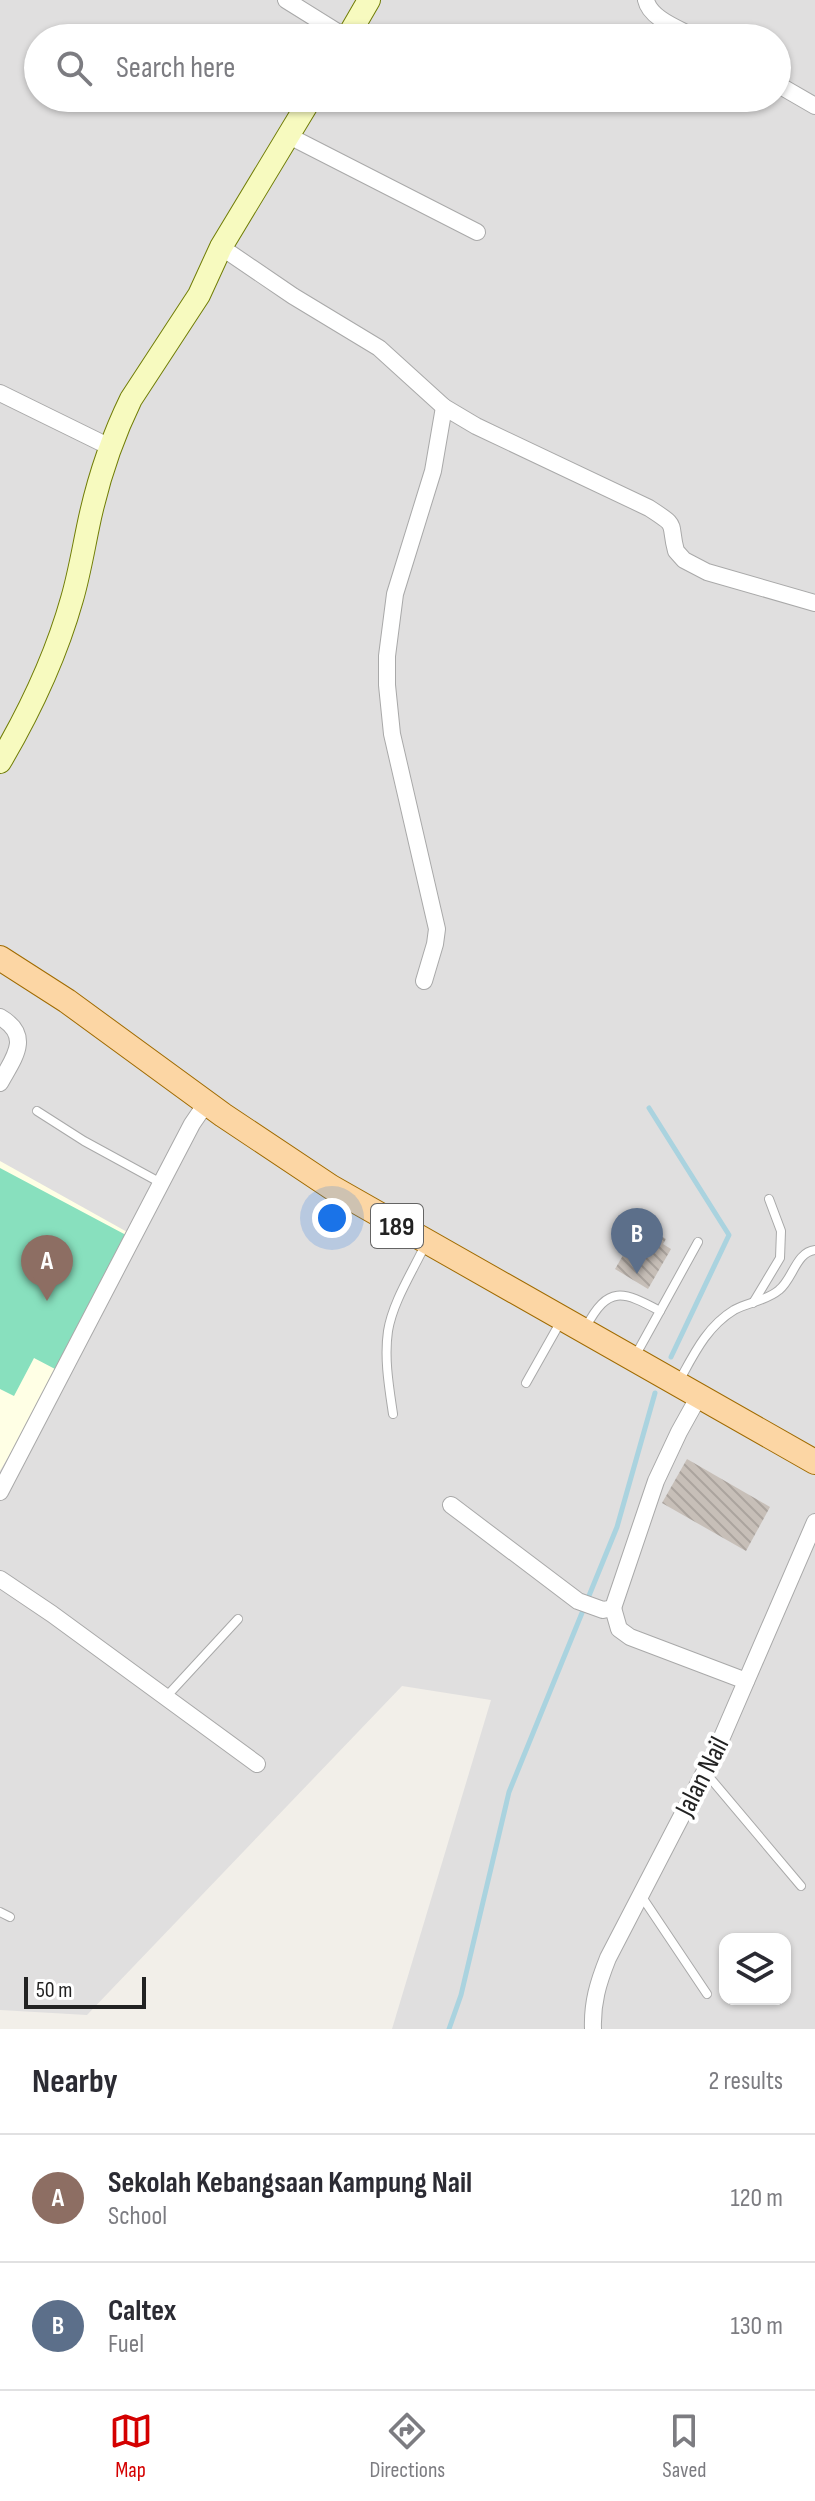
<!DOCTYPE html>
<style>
:root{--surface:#fff;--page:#f2f2f3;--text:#2b2b33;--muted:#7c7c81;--line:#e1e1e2;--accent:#d40000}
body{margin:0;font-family:"Sofia Sans Condensed",sans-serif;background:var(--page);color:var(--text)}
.controls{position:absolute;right:24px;bottom:24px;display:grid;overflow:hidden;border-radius:16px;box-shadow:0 2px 6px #0004}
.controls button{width:72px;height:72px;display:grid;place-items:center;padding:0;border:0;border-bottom:2px solid var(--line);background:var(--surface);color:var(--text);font:40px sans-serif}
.scale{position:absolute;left:24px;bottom:20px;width:122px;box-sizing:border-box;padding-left:8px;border:4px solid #222;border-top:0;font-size:22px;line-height:28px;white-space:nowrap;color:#222;-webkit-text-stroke:6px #fff;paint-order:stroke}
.you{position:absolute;left:332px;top:1218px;width:28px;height:28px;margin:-20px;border:6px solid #fff;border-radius:50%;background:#1a73e8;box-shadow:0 0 0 12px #1a73e833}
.badge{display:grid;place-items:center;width:52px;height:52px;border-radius:50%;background:var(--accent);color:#fff;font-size:26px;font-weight:700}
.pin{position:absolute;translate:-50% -66px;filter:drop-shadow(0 2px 4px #0008)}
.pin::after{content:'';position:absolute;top:42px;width:28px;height:24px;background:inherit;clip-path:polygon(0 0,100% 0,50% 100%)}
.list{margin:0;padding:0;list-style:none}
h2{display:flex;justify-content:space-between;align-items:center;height:104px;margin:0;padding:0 32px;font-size:34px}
h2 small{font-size:26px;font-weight:400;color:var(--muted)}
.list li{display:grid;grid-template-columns:52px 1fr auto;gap:24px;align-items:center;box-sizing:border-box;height:128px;padding:0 32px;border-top:2px solid var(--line)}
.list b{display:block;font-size:30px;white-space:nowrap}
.list p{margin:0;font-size:26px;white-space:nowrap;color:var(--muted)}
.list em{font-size:26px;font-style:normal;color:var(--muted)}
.icon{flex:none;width:44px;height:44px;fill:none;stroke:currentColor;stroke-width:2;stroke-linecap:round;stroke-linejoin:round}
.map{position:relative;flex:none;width:815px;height:2029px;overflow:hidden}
.search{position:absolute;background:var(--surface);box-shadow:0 2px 6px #0004;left:24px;right:24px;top:24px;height:88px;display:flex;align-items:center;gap:20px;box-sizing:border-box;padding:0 28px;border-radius:44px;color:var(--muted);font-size:30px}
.sheet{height:360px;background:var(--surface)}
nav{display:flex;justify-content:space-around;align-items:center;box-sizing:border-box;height:112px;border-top:2px solid var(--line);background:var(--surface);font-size:22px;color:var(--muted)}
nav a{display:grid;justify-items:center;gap:4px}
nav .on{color:var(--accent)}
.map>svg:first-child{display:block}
.residential{fill:#e0dfdf;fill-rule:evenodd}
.education{fill:#ffffe5}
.pitch{fill:#88e0be}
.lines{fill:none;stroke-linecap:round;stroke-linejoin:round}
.stream{stroke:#aad3df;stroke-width:5}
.building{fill:url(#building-back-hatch)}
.lane-casing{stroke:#a9a9a9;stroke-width:10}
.street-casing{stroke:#a9a9a9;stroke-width:18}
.secondary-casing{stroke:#707d05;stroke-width:24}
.primary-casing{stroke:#a06b00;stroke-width:26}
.lane{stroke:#fff;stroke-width:8}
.street{stroke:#fff;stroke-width:16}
.secondary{stroke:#f7fabf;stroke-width:22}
.primary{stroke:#fcd6a4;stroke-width:24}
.labels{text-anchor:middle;stroke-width:8;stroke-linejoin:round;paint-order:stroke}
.shield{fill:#fff;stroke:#646464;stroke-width:2}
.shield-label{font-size:26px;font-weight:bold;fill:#222}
.street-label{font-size:28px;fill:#222;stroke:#fff}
</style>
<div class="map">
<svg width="815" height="2029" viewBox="0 0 815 2029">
<defs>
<pattern id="building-back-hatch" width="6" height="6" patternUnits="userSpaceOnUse" patternTransform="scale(2)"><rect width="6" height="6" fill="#c7bfb8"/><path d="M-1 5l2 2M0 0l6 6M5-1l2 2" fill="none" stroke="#aba49e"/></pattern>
</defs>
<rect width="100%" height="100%" fill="#f2efe9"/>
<!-- residential -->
<path class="residential" d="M0 0H815V2029H392L491 1700 402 1686 87 2015 0 2010ZM38 38H777V98H38ZM725 1939H785V1999H725Z"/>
<!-- education -->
<polygon class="education" points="0,1161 129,1233 61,1368 0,1471"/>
<!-- pitch -->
<polygon class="pitch" points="0,1168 126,1235 55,1369 34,1358 14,1396 0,1389"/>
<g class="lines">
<!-- stream -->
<g class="stream">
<polyline points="649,1108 729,1235 671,1357"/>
<polyline points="449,2029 461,1995 509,1792 617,1527 655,1393"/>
</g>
</g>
<!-- building -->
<g class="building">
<polygon points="628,1223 641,1231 645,1226 666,1239 663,1244 671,1249 648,1289 615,1269 629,1245 618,1239"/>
<polygon points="687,1459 770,1507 746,1551 662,1503"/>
</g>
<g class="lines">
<defs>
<g id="lane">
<polyline points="37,1111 84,1141 161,1183"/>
<polyline points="753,1303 780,1258 781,1231 769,1199"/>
<polyline points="660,1311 698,1242"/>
<path d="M586 1327C608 1285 623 1291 660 1311L634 1358"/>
<polyline points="526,1383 561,1321"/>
<path d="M678 1383C693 1356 706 1327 734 1310 749 1302 766 1301 779 1290 793 1279 796 1252 815 1250"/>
<path d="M393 1414C389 1387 384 1358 388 1331 393 1301 413 1271 426 1243"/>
<polyline points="166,1697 238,1619"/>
<polyline points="705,1772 801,1886"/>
<polyline points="640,1894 707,1994"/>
<polyline points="0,1912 10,1917"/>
</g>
<g id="street">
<polyline points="286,0 347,38"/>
<path d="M646 0C650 19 680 29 696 38"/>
<polyline points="777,84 815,106"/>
<polyline points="289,136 477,232"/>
<path d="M221 247 293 296 379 348 444 407 476 426 649 508C680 528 668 521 676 551L684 560 707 572 815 603"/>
<polyline points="0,393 110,447"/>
<polyline points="424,981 435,944 437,929 392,734 387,685 387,656 395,594 433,471 444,407"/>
<path d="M0 1017C33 1036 13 1059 0 1083"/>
<polyline points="0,1492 192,1124 207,1102"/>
<polyline points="451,1505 578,1601 603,1610 613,1608 656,1481 679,1432 699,1396"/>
<polyline points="0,1579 52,1614 257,1764"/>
<polyline points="613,1608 619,1629 630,1637 746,1681"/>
<path d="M593 2029C592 2003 598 1983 608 1958L719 1744 815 1522"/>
</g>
<g id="secondary">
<polyline points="347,38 369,0"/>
<path d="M0 762C30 711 56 656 72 599 79 575 83 551 88 527 97 483 111 440 131 399L199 295 221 247 311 98"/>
</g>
<polyline id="primary" points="0,958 67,1001 223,1115 331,1187 815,1462"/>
</defs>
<!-- lane casing -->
<use href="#lane" class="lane-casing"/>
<!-- street casing -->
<use href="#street" class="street-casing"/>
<!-- secondary casing -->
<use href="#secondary" class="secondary-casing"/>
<!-- primary casing -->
<use href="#primary" class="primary-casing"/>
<!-- lane -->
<use href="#lane" class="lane"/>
<!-- street -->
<use href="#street" class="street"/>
<!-- secondary -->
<use href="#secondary" class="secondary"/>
<!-- primary -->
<use href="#primary" class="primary"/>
</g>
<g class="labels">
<!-- shield labels -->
<rect class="shield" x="371" y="1204" width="52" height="44" rx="6"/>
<g class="shield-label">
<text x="397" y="1235">189</text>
</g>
<!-- street labels -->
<g class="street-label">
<text transform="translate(701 1776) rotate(-63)" y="10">Jalan Nail</text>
</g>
</g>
</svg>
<div class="controls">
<button><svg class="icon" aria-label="layers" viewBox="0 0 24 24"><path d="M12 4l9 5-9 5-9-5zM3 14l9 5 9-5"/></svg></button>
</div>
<div class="scale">50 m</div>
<div class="you"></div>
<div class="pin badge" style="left:47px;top:1301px;background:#8d6e63">A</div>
<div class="pin badge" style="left:637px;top:1274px;background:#5c6f8a">B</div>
<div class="search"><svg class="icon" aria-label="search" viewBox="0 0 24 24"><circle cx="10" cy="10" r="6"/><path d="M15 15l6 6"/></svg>Search here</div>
</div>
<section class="sheet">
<h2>Nearby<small>2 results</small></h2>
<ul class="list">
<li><span class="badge" style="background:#8d6e63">A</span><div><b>Sekolah Kebangsaan Kampung Nail</b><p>School</p></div><em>120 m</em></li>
<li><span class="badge" style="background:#5c6f8a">B</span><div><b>Caltex</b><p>Fuel</p></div><em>130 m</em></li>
</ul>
</section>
<nav>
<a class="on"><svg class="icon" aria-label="map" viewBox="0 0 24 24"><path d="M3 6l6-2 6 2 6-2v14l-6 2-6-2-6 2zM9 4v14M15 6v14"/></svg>Map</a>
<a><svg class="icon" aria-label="directions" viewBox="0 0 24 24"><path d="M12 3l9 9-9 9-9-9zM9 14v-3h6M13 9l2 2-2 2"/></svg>Directions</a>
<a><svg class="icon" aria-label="saved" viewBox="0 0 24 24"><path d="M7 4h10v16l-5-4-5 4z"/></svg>Saved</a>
</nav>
